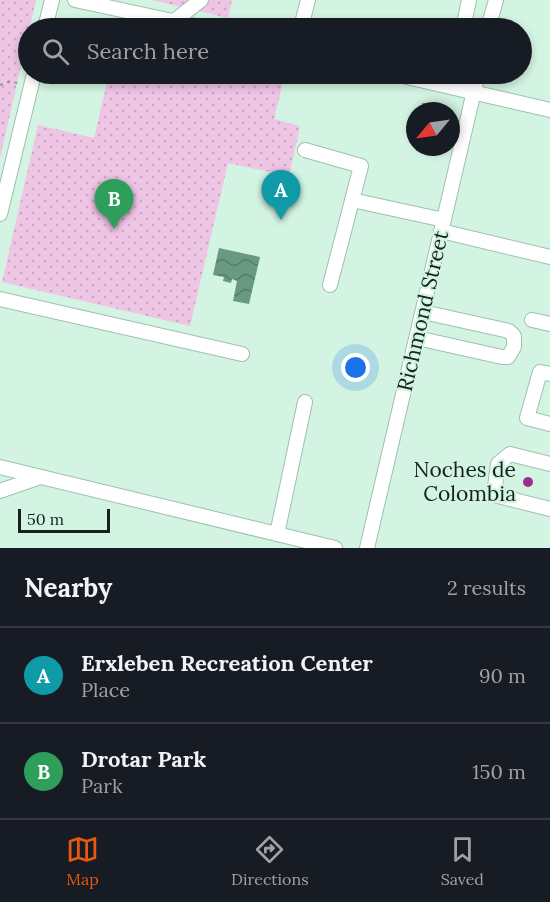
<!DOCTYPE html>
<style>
:root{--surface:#171b24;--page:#20242c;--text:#f1f3f6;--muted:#9ea1a6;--line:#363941;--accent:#ea580c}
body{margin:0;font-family:Lora,serif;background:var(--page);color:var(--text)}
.compass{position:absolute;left:406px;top:102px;width:54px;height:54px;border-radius:50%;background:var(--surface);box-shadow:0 3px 9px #0003;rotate:241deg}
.scale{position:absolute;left:18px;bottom:15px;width:92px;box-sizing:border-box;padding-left:6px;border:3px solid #15221b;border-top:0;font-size:16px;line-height:21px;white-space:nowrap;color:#15221b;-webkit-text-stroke:4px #d3f4e2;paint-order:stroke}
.you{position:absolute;left:356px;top:368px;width:21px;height:21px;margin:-15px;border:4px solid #fff;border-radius:50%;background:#1a73e8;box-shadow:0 0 0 9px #1a73e833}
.badge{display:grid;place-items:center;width:39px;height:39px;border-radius:50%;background:var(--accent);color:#fff;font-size:20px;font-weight:700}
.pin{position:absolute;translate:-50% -50px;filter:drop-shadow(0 2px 3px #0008)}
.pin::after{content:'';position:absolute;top:32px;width:21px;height:18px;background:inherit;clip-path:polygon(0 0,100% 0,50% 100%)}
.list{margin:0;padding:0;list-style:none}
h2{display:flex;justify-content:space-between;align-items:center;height:78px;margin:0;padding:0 24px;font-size:26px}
h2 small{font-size:20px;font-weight:400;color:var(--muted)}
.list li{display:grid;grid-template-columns:39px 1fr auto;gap:18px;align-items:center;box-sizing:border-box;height:96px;padding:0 24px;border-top:2px solid var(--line)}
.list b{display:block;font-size:22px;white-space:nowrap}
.list p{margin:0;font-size:20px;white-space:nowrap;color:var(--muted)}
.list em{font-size:20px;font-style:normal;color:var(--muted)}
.icon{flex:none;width:33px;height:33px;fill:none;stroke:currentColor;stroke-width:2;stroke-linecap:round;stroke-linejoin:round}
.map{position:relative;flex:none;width:550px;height:548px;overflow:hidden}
.search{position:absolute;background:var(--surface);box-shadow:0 3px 9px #0003;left:18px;right:18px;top:18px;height:66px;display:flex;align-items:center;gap:15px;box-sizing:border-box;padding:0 21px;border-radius:33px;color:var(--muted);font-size:22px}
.sheet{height:270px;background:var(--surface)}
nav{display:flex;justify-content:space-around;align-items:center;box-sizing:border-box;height:84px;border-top:2px solid var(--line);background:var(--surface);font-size:16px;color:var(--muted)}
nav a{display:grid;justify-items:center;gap:3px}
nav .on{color:var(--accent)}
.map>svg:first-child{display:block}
.park{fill:url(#park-dots)}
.water{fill:url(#water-waves)}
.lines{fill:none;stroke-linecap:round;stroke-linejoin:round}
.minor-casing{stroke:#a0c0af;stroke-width:16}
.path{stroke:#869f91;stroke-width:2;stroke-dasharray:3 4.5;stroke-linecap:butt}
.minor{stroke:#fff;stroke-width:14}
.poi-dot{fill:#9b2d8c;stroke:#d3f4e2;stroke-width:2}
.labels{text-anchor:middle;stroke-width:4.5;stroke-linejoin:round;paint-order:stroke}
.street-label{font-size:21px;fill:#15221b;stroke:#d3f4e2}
.poi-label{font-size:21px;fill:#15221b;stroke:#d3f4e2;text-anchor:end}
</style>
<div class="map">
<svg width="550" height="548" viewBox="0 0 550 548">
<defs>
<pattern id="park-dots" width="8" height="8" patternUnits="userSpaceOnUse" patternTransform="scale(1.5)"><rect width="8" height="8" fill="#eec5e5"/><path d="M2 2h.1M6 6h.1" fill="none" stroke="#cba9c4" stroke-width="1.8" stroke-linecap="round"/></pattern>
<pattern id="water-waves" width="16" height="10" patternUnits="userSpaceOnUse" patternTransform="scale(1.5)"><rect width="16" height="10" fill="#699981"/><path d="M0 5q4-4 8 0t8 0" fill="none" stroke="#557c69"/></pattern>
</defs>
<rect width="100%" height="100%" fill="#d3f4e2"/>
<!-- park -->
<g class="park">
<polygon points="0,0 36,0 0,158"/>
<polygon points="152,0 232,0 228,18"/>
<polygon points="109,74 285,74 274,119 300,126 289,176 228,163 190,326 2,282 38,125 94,138"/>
</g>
<!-- water -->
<polygon class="water" points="219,248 260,257 249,304 233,301 237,281 232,279 231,283 223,281 224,277 213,275"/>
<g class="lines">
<defs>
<g id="minor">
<polyline points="75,0 205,28"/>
<polyline points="174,21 201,0"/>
<polyline points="45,28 52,0"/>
<polyline points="304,28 301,27 308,0"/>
<polyline points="463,28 469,0"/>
<polyline points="488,28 496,0"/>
<polyline points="394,74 550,110"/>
<polyline points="305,150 361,166 330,285"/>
<polyline points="352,200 444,220"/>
<polyline points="0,214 34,74"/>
<polyline points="441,231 550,257"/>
<polyline points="0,299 242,354"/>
<polyline points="532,320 550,324"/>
<polyline points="417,338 502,357 508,357 514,347 514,336 509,331 423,312"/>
<polyline points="550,374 540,372 527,418 550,424"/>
<polyline points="550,464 510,454 498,464 494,495 550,509"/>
<polyline points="0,467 335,548"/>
<polyline points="0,491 38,478"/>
<polyline points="277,534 305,402"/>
<polyline points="367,548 478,74"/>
</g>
</defs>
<!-- minor casing -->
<use href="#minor" class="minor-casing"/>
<!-- path -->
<polyline class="path" points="0,85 8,82 19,83"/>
<!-- minor -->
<use href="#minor" class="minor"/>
</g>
<!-- markers -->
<circle class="poi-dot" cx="528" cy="482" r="6"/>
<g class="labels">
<!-- street labels -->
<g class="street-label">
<text transform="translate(423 311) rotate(-77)" y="7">Richmond Street</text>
</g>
<!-- poi labels -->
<g class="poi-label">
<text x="516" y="477">Noches de<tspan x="516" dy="24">Colombia</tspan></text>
</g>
</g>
</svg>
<svg class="compass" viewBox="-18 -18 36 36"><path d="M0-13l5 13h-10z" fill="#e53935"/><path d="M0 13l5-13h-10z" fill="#9ea1a6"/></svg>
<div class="scale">50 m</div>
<div class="you"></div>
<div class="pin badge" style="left:281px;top:220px;background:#0f9aa8">A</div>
<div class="pin badge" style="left:114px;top:229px;background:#2e9e5b">B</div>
<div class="search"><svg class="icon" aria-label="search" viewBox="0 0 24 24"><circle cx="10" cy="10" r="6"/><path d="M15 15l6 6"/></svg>Search here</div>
</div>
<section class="sheet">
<h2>Nearby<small>2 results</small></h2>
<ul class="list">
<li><span class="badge" style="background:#0f9aa8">A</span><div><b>Erxleben Recreation Center</b><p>Place</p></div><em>90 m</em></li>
<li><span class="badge" style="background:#2e9e5b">B</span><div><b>Drotar Park</b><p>Park</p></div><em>150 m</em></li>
</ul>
</section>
<nav>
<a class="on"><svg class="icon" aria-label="map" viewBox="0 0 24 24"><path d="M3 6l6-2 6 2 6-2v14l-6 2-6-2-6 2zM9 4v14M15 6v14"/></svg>Map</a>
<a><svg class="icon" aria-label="directions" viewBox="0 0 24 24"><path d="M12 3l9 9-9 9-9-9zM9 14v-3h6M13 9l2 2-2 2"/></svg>Directions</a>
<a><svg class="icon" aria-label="saved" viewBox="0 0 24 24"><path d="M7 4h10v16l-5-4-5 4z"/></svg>Saved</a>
</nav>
